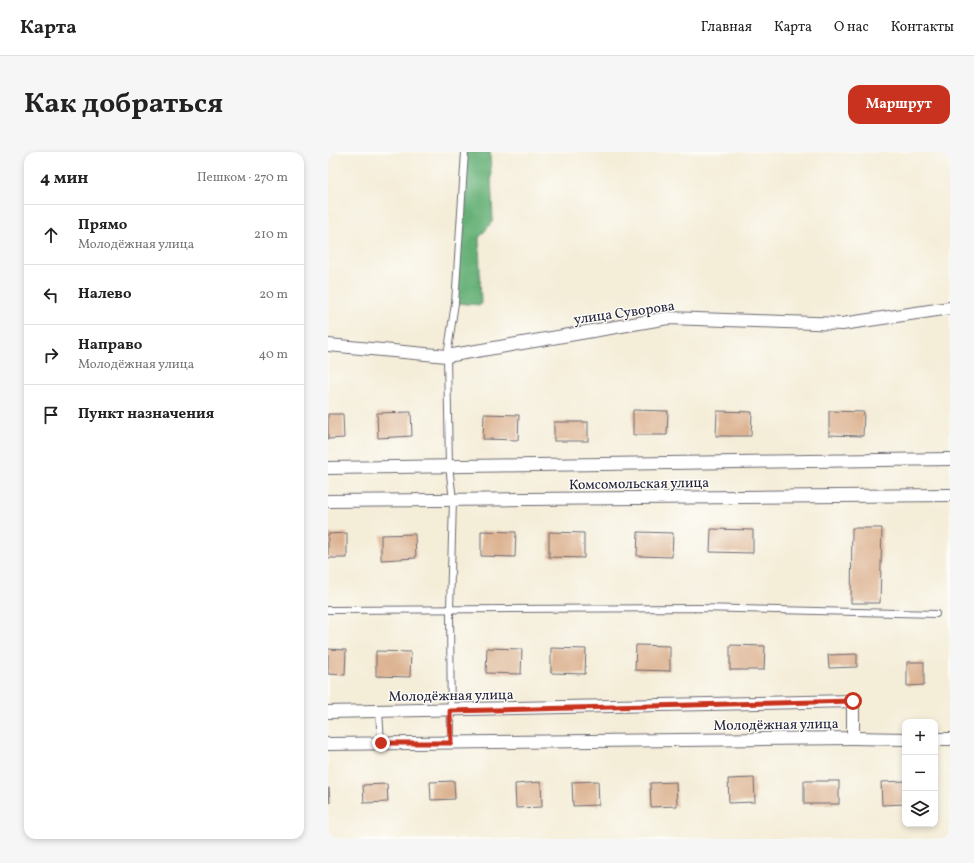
<!DOCTYPE html>
<html lang="ru">
<meta charset="utf-8">
<style>
:root{--surface:#fff;--page:#f6f6f6;--text:#222;--muted:#767676;--line:#e0e0e0;--accent:#c8321e}
body{margin:0;font-family:Vollkorn,serif;background:var(--page);color:var(--text)}
.controls{position:absolute;right:12px;bottom:12px;display:grid;overflow:hidden;border-radius:8px;box-shadow:0 2px 6px #0003}
.controls button{width:36px;height:36px;display:grid;place-items:center;padding:0;border:0;border-bottom:1px solid var(--line);background:var(--surface);color:var(--text);font:20px sans-serif}
.stop{position:absolute;width:12px;height:12px;margin:-9px;border:3px solid #c8321e;border-radius:50%;background:#fff}
.stop.end{background:#c8321e;border-color:#fff;box-shadow:0 1px 4px #0008}
.list{margin:0;padding:0;list-style:none}
h2{display:flex;justify-content:space-between;align-items:center;height:52px;margin:0;padding:0 16px;font-size:17px}
h2 small{font-size:13px;font-weight:400;color:var(--muted)}
.list li{display:grid;grid-template-columns:26px 1fr auto;gap:12px;align-items:center;box-sizing:border-box;height:60px;padding:0 16px;border-top:1px solid var(--line)}
.list b{display:block;font-size:15px;white-space:nowrap}
.list p{margin:0;font-size:13px;white-space:nowrap;color:var(--muted)}
.list em{font-size:13px;font-style:normal;color:var(--muted)}
.icon{flex:none;width:22px;height:22px;fill:none;stroke:currentColor;stroke-width:2;stroke-linecap:round;stroke-linejoin:round}
.map{position:relative;flex:none;width:622px;height:687px;overflow:hidden;border-radius:12px}
header{display:flex;align-items:center;gap:24px;box-sizing:border-box;height:56px;padding:0 20px;background:var(--surface);border-bottom:1px solid var(--line)}
header strong{font-size:19px}
nav{display:flex;gap:22px;margin-inline-start:auto;font-size:14px}
.intro{display:flex;align-items:center;justify-content:space-between;box-sizing:border-box;height:96px;padding:0 24px}
h1{margin:0;font-size:28px}
.button{padding:10px 18px;border-radius:12px;background:var(--accent);color:#fff;font-size:14px;font-weight:700}
main{display:flex;gap:24px;padding:0 24px}
aside{flex:1;background:var(--surface);border-radius:12px;box-shadow:0 2px 6px #0003}
.map>svg:first-child{display:block}
.forest{fill:#66b077;stroke:#446959}
.building{fill:#ddb493}
.lines{fill:none;stroke-linecap:round;stroke-linejoin:round}
.lane-casing{stroke:#6c6972;stroke-width:8}
.street-casing{stroke:#6c6972;stroke-width:14}
.lane{stroke:#fff;stroke-width:6}
.street{stroke:#fff;stroke-width:12}
.route{stroke:#c8321e;stroke-width:5}
.labels{text-anchor:middle;stroke-width:3;stroke-linejoin:round;paint-order:stroke}
.street-label{font-size:14px;fill:#22223b;stroke:#fdfcf7}
</style>
<header>
<strong>Карта</strong>
<nav><a>Главная</a><a>Карта</a><a>О нас</a><a>Контакты</a></nav>
</header>
<div class="intro"><h1>Как добраться</h1><a class="button">Маршрут</a></div>
<main>
<aside>
<h2>4 мин<small>Пешком · 270 m</small></h2>
<ul class="list">
<li><svg class="icon" aria-label="ahead" viewBox="0 0 24 24"><path d="M12 20V5M6 11l6-6 6 6"/></svg><div><b>Прямо</b><p>Молодёжная улица</p></div><em>210 m</em></li>
<li><svg class="icon" aria-label="left" viewBox="0 0 24 24"><path d="M17 20v-9H6M10 6l-5 5 5 5"/></svg><div><b>Налево</b></div><em>20 m</em></li>
<li><svg class="icon" aria-label="right" viewBox="0 0 24 24"><path d="M7 20v-9h11M14 6l5 5-5 5"/></svg><div><b>Направо</b><p>Молодёжная улица</p></div><em>40 m</em></li>
<li><svg class="icon" aria-label="arrive" viewBox="0 0 24 24"><path d="M6 21V4h12l-3 4 3 4H6"/></svg><div><b>Пункт назначения</b></div></li>
</ul>
</aside>
<div class="map">
<svg width="622" height="687" viewBox="0 0 622 687">
<rect width="100%" height="100%" fill="#fdfcf7"/>
<filter id="ink" filterUnits="userSpaceOnUse"><feTurbulence type="fractalNoise" baseFrequency=".025" numOctaves="2"/><feDisplacementMap in="SourceGraphic" scale="8" xChannelSelector="R" yChannelSelector="G"/><feConvolveMatrix kernelMatrix="1 2 1 2 8 2 1 2 1" color-interpolation-filters="sRGB"/></filter>
<filter id="wash" filterUnits="userSpaceOnUse"><feTurbulence type="fractalNoise" baseFrequency=".012" numOctaves="4" result="noise"/><feDisplacementMap in="SourceGraphic" scale="16" xChannelSelector="R" yChannelSelector="G"/><feGaussianBlur stdDeviation="0.9" result="paint"/><feColorMatrix in="noise" values="0 0 0 0 0 0 0 0 0 0 0 0 0 0 0 0 0 1.4 0 .05"/><feComposite in="paint" operator="in"/></filter>
<g filter="url(#wash)">
<rect width="100%" height="100%" fill="#f4edd8"/>
<!-- forest -->
<polygon class="forest" points="137,0 162,0 165,69 151,86 153,153 127,151"/>
<g id="blocks">
<!-- building -->
<g class="building">
<polygon points="305,258 340,259 339,283 305,283"/>
<polygon points="389,259 424,260 423,284 388,284"/>
<polygon points="501,259 536,260 535,284 501,283"/>
<polygon points="83,260 84,284 50,286 49,261"/>
<polygon points="0,262 15,262 16,286 0,287"/>
<polygon points="156,262 191,263 190,288 155,287"/>
<rect x="226" y="270" width="34" height="19"/>
<polygon points="524,376 554,376 552,451 523,451"/>
<polygon points="383,377 425,378 425,401 382,400"/>
<polygon points="153,379 188,380 187,405 153,404"/>
<polygon points="221,380 256,381 256,406 221,405"/>
<polygon points="310,380 345,381 344,405 309,404"/>
<polygon points="19,381 19,406 0,406 0,382"/>
<polygon points="87,382 88,406 53,408 53,383"/>
<polygon points="308,493 342,494 342,519 307,518"/>
<polygon points="402,493 437,494 436,518 402,518"/>
<polygon points="159,496 194,497 193,522 158,521"/>
<polygon points="223,496 258,497 257,522 223,521"/>
<polygon points="0,497 18,498 17,523 0,522"/>
<polygon points="48,499 83,500 82,525 48,524"/>
<polygon points="529,502 529,515 501,516 500,503"/>
<polygon points="579,510 596,510 596,533 579,534"/>
<polygon points="426,626 427,650 401,651 400,627"/>
<polygon points="126,629 127,647 103,648 102,630"/>
<polygon points="270,629 271,653 245,654 244,630"/>
<rect x="476" y="629" width="35" height="23"/>
<polygon points="577,629 577,652 554,653 553,630"/>
<polygon points="213,630 214,655 188,656 187,632"/>
<polygon points="348,630 349,654 323,655 322,631"/>
<polygon points="59,632 60,650 36,651 35,633"/>
<polygon points="0,636 1,636 2,651 0,651"/>
</g>
</g>
</g>
<g filter="url(#ink)">
<use href="#blocks" fill-opacity="0" stroke="#6c6972" stroke-width="1"/>
<g class="lines">
<defs>
<g id="lane">
<polyline points="0,458 371,456 608,462"/>
<polyline points="51,559 53,591"/>
<polyline points="123,591 122,457 125,348 121,314 119,204 127,151 137,0"/>
</g>
<g id="street">
<polyline points="0,193 119,204 340,166 514,172 622,156"/>
<polyline points="0,316 622,307"/>
<polyline points="0,349 622,343"/>
<polyline points="0,560 525,549 525,586 0,592"/>
<polyline points="525,586 577,587"/>
<polyline points="607,587 622,587"/>
</g>
</defs>
<!-- lane casing -->
<use href="#lane" class="lane-casing"/>
<!-- street casing -->
<use href="#street" class="street-casing"/>
<!-- lane -->
<use href="#lane" class="lane"/>
<!-- street -->
<use href="#street" class="street"/>
</g>
</g>
<g class="lines" filter="url(#ink)">
<!-- route -->
<polyline class="route" points="53,591 123,591 122,559 525,549"/>
</g>
<g class="labels">
<!-- street labels -->
<g class="street-label">
<text transform="translate(296 160) rotate(-8)" y="5">улица Суворова</text>
<text transform="translate(311 331) rotate(-1)" y="5">Комсомольская улица</text>
<text transform="translate(123 543) rotate(-1)" y="5">Молодёжная улица</text>
<text transform="translate(448 572) rotate(-1)" y="5">Молодёжная улица</text>
</g>
</g>
</svg>
<div class="controls">
<button>+</button>
<button>−</button>
<button><svg class="icon" aria-label="layers" viewBox="0 0 24 24"><path d="M12 4l9 5-9 5-9-5zM3 14l9 5 9-5"/></svg></button>
</div>
<div class="stop" style="left:525px;top:549px"></div>
<div class="stop end" style="left:53px;top:591px"></div>
</div>
</main>
